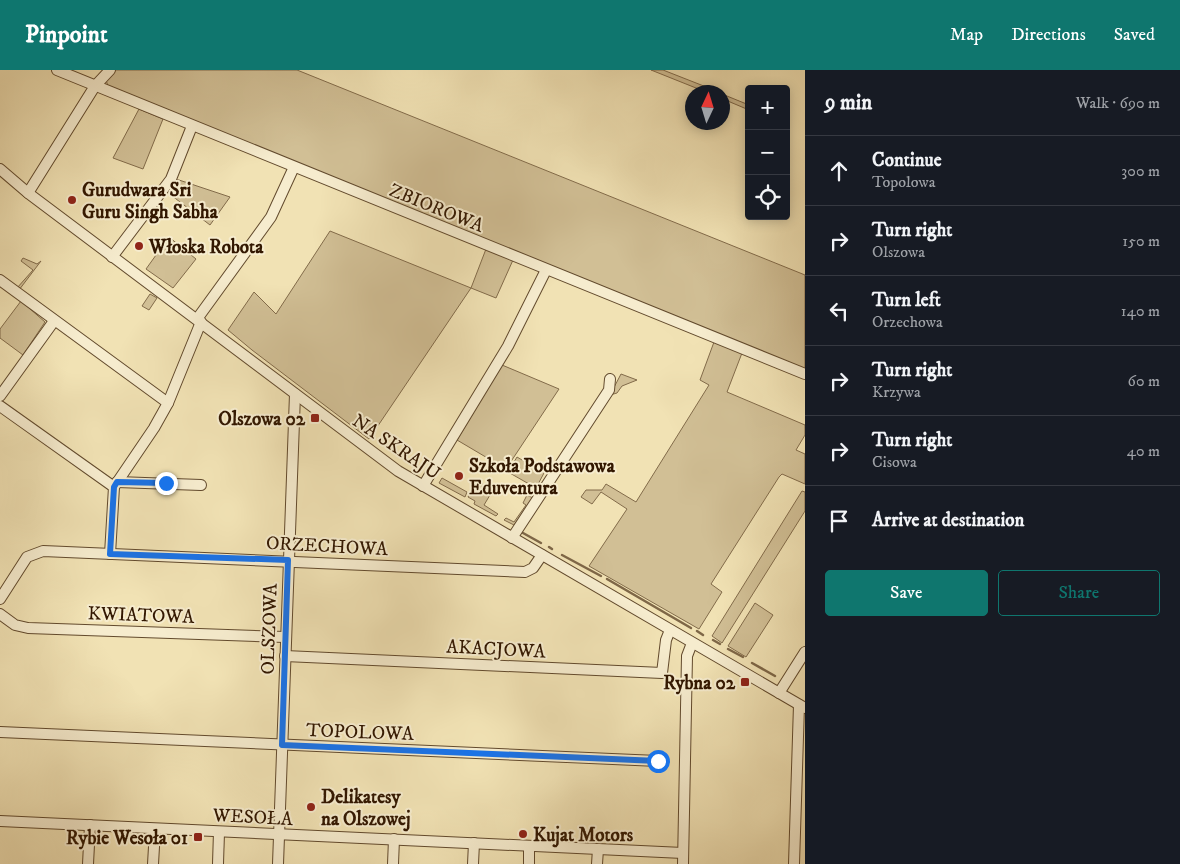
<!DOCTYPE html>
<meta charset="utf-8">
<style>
:root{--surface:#171b24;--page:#242831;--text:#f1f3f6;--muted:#9ea1a6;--line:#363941;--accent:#0f766e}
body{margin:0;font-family:"IM FELL DW Pica",serif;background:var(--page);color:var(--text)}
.controls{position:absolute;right:15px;top:15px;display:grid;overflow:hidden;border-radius:5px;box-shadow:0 2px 12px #0003}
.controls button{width:45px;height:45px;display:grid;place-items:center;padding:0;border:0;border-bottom:1px solid var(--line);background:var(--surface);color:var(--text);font:25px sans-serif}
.compass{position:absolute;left:685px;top:15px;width:45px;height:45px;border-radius:50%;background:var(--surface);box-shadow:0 2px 12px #0003;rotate:4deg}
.stop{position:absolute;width:15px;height:15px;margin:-11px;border:4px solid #1a73e8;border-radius:50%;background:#fff}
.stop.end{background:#1a73e8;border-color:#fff;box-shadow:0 1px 5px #0008}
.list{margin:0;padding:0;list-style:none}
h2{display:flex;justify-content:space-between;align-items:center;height:65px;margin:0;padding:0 20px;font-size:21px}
h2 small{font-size:16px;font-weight:400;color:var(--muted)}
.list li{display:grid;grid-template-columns:32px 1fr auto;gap:15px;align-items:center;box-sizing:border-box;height:70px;padding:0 20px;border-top:1px solid var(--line)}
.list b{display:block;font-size:19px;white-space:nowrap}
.list p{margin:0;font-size:16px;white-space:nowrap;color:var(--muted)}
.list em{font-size:16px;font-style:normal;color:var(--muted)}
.actions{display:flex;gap:10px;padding:15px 20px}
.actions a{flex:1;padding:11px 0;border:1px solid var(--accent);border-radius:5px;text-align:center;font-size:18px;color:var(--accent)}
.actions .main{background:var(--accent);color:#fff}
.icon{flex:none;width:28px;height:28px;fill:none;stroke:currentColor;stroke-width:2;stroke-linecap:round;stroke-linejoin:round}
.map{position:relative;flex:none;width:805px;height:794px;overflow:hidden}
header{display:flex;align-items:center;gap:30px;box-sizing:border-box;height:70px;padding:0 25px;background:var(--accent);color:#fff}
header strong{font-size:24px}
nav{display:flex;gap:28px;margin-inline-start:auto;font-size:18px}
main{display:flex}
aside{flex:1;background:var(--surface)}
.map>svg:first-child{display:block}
.green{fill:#d1bf95;stroke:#826b4a}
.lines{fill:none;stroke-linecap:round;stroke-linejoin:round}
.stream{stroke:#7e6747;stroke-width:2.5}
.minor-casing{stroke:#624a2d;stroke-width:12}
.minor{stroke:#f6ecce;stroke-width:10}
.route{stroke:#1a73e8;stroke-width:6}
.poi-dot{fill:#8f2418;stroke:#f6ecce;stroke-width:2}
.labels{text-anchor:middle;stroke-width:4;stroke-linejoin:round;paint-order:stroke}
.poi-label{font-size:19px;font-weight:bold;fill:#321700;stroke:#f6ecce;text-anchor:start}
.street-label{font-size:19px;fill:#321700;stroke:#f6ecce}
</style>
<header>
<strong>Pinpoint</strong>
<nav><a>Map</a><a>Directions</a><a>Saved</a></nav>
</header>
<main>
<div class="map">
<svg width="805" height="794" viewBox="0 0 805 794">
<rect width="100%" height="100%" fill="#f1e2b4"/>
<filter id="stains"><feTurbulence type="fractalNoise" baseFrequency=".004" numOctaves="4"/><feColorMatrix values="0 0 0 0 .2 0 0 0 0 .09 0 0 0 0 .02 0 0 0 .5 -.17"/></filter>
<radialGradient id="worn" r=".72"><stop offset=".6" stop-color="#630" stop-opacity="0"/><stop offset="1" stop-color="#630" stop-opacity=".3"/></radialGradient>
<!-- green -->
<g class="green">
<polygon points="115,0 297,0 805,205 805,301 109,19 106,10"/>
<polygon points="651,0 663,0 719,22 706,22"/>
<polygon points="722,24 749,35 749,40 723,29"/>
<polygon points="139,39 163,49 143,99 113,88"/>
<polygon points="176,109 230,127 210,155 167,122"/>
<polygon points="330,161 471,218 486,179 513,190 496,228 471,218 369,369 252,280 228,260 254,222 276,244"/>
<polygon points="169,167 196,189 173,218 146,199"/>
<polygon points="23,188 37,194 41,191 19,220 17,218 33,200 21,191"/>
<polygon points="150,224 157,228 149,240 142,236"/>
<polygon points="21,231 45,252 23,285 0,268 0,259"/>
<polygon points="714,272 742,283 727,322 805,355 805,365 796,380 805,384 805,414 782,404 779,407 711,514 722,522 699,559 589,496 627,439 601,422 592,434 581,427 586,420 602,420 606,414 636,432 709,315 700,310"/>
<polygon points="502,295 559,319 506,399 457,370"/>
<polygon points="621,304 637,310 622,316 617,323 610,325"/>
<polygon points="517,387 544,403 536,418 508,402"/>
<polygon points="442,408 467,422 465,427 439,413"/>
<polygon points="481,413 493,420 484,435 498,444 496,446 474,434 475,431 468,427 475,414"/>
<polygon points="802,421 805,422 805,441 722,573 712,566"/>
<polygon points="527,425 533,428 514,455 504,450 506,448 514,452 526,435 523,433"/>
<polygon points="755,533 773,545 746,587 728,576"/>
</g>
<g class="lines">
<!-- stream -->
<g class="stream">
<polyline points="523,463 541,473"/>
<polyline points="549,477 552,479"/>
<polyline points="562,485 601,506"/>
<polyline points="607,509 691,558"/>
<polyline points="697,561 703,565"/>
<polyline points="713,570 720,574"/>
<polyline points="728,579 743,587"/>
<polyline points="752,593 775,606"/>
</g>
<defs>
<g id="minor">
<polyline points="57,0 805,304"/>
<polyline points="0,99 28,123 398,401 805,638"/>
<polyline points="28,123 95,16 110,0"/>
<polyline points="112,187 171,109 192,56"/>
<polyline points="0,210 168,333"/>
<polyline points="197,249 271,147 294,97"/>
<polyline points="0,326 54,251"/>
<polyline points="0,336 114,417"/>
<polyline points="117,412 201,415"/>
<polyline points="423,416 508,276 546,200"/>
<polyline points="512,468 609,320 610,309"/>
<polyline points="110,484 114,417 154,358 168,333 201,252"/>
<polyline points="0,529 27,487 43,481 525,502 533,498 542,485"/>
<polyline points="0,544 15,555 28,558 285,567"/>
<polyline points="285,586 662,603 666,570 670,560"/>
<polyline points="779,623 805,582"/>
<polyline points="0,662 658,691"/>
<polyline points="0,751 683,783"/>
<polyline points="88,794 90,755"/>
<polyline points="153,794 155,759"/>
<polyline points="218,794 219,762"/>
<polyline points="278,794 295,324"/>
<polyline points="393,794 394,769"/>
<polyline points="473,794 474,773"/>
<polyline points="529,794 529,776"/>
<polyline points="597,794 598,779"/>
<polyline points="683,794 687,586 692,573"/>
<polyline points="794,794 799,635"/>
</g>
</defs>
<!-- minor casing -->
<use href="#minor" class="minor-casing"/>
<!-- minor -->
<use href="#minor" class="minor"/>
</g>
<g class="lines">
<!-- route -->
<polyline class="route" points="166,413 117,412 114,417 110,484 288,490 282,675 658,691"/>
</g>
<!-- markers -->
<g class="poi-dot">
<circle cx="72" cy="130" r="5"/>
<circle cx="139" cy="176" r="5"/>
<rect x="310" y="343" width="10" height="10" rx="2.5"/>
<circle cx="459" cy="406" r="5"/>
<rect x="740" y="607" width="10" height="10" rx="2.5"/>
<circle cx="311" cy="737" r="5"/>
<circle cx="523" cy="764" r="5"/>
<rect x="193" y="762" width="10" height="10" rx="2.5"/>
</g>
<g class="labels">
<!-- poi labels -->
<g class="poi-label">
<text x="82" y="126">Gurudwara Sri<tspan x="82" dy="22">Guru Singh Sabha</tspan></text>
<text x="149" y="183">Włoska Robota</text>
<text x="305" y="355" text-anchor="end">Olszowa 02</text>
<text x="469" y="402">Szkoła Podstawowa<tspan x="469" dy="22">Eduventura</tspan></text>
<text x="735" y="619" text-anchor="end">Rybna 02</text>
<text x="321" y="733">Delikatesy<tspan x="321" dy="22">na Olszowej</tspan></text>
<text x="533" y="771">Kujat Motors</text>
<text x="188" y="774" text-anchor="end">Rybie Wesoła 01</text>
</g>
<!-- street labels -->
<g class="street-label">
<text transform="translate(437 137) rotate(22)" y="7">ZBIOROWA</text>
<text transform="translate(397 376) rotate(34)" y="7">NA SKRAJU</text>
<text transform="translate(327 475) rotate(3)" y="7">ORZECHOWA</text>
<text transform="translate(141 544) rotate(2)" y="7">KWIATOWA</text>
<text transform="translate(268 559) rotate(-88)" y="7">OLSZOWA</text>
<text transform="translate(496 578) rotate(3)" y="7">AKACJOWA</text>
<text transform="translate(360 661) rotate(2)" y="7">TOPOLOWA</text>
<text transform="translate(253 746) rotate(3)" y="7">WESOŁA</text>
</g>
</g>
<rect width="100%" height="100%" filter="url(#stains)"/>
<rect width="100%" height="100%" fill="url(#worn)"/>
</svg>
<div class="controls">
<button>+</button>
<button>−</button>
<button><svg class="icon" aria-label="locate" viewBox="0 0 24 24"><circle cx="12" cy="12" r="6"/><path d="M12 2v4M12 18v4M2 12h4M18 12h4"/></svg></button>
</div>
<svg class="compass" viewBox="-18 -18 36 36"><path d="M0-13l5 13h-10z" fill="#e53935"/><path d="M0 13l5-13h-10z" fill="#9ea1a6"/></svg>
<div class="stop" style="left:658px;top:691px"></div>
<div class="stop end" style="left:166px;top:413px"></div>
</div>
<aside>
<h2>9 min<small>Walk · 690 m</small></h2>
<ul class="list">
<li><svg class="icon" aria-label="ahead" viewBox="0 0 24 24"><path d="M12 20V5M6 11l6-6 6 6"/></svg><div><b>Continue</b><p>Topolowa</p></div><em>300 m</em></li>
<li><svg class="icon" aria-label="right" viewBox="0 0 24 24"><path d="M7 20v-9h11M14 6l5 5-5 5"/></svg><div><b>Turn right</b><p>Olszowa</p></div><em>150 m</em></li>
<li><svg class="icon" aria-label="left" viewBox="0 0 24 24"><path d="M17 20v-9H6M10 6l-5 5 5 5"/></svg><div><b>Turn left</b><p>Orzechowa</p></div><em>140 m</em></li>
<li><svg class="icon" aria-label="right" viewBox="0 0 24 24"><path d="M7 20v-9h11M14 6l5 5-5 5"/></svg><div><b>Turn right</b><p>Krzywa</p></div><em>60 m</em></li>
<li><svg class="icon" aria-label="right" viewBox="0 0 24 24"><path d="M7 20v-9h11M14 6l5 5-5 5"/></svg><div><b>Turn right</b><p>Cisowa</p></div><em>40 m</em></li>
<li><svg class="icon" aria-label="arrive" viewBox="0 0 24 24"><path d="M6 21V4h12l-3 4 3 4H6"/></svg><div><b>Arrive at destination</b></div></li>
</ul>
<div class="actions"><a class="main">Save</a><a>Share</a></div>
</aside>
</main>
